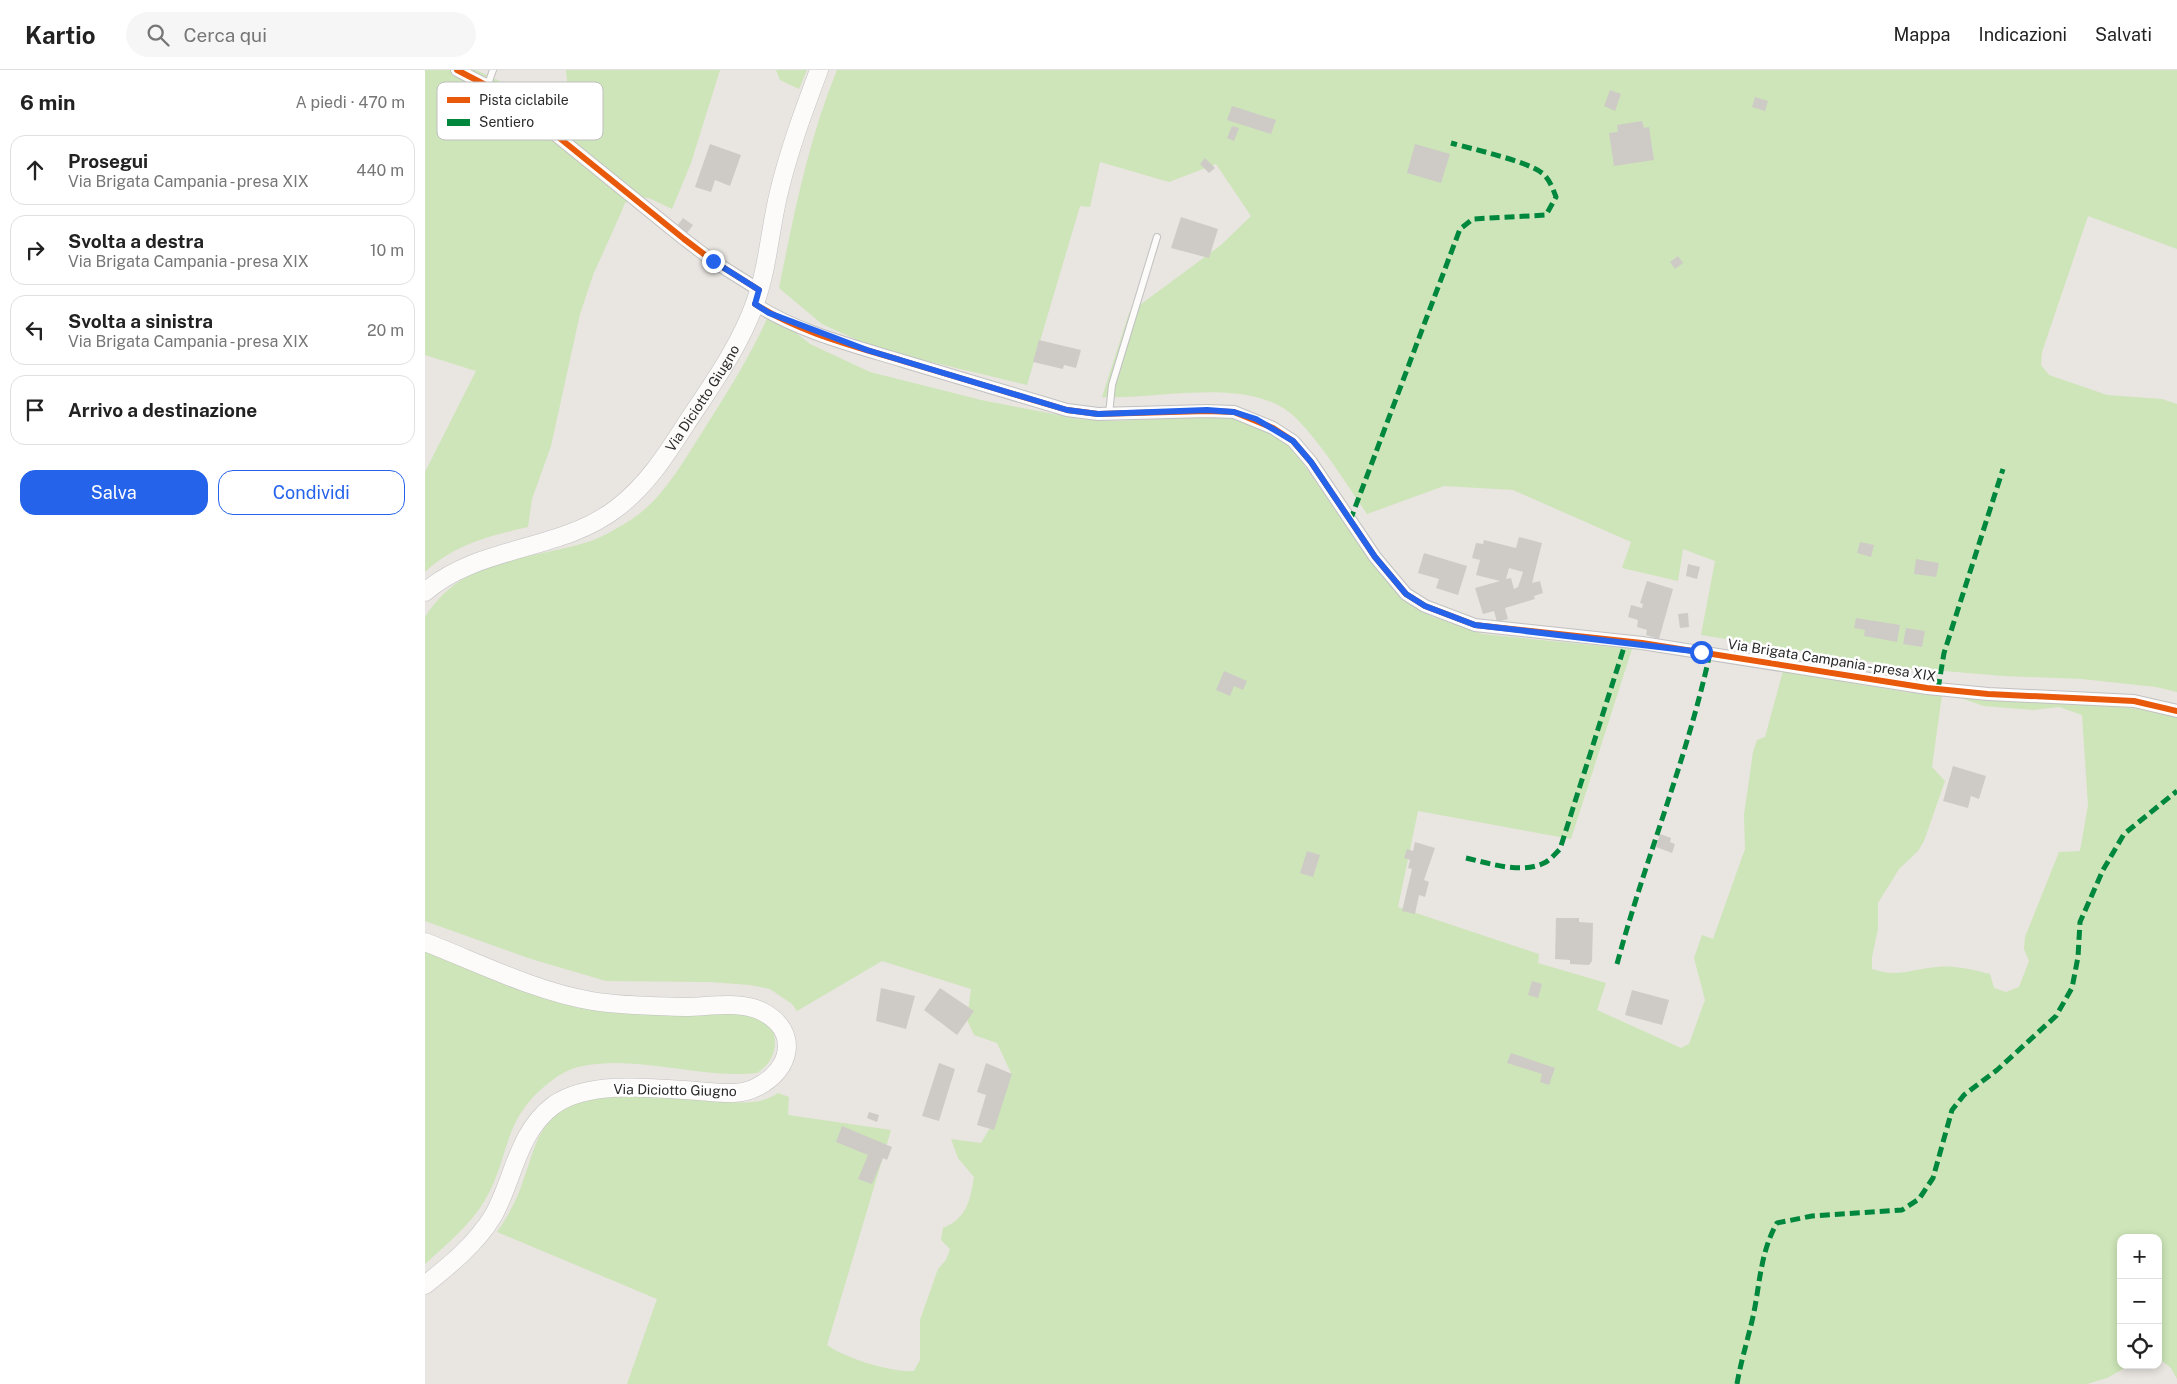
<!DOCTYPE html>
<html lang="it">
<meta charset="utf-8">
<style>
:root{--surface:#fff;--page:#f6f6f6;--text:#222;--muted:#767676;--line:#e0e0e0;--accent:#2563eb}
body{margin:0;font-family:"Public Sans",sans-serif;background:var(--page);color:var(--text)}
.controls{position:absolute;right:15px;bottom:15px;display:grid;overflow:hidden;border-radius:10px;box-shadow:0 2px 8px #0003}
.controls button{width:45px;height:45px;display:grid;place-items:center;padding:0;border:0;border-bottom:1px solid var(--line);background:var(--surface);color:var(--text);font:25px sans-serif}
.stop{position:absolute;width:15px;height:15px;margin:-11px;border:4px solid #2563eb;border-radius:50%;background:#fff}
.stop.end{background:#2563eb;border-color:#fff;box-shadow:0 1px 5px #0008}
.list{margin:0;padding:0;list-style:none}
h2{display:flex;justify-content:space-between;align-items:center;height:65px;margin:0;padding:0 20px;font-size:21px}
h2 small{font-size:16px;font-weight:400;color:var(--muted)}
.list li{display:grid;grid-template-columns:32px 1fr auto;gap:15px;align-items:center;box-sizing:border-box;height:70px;margin:0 10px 10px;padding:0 10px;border:1px solid var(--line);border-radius:15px}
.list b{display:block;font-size:19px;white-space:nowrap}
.list p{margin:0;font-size:16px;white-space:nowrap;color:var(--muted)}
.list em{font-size:16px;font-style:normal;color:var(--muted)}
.actions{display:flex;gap:10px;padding:15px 20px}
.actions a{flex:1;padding:11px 0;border:1px solid var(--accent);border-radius:15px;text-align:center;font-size:18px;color:var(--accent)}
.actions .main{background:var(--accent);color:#fff}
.icon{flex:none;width:28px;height:28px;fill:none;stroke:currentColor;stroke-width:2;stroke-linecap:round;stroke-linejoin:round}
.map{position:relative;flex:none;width:1752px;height:1314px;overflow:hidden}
header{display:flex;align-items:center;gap:30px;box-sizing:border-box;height:70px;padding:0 25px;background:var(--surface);border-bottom:1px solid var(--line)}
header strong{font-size:24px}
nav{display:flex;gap:28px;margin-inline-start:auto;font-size:18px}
.search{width:350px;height:45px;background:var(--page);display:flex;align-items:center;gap:12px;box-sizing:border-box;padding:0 18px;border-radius:28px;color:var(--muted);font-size:19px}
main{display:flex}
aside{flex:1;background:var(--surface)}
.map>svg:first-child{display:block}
.green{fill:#cde5b8}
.building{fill:#cecbc7;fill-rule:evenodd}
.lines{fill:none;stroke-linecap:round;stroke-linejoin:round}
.service-casing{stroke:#c2c1c2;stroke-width:8}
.minor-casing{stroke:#c2c1c2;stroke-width:14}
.secondary-casing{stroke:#c2c1c2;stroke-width:19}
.service{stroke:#fcfbfa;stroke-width:6}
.minor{stroke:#fcfbfa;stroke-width:12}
.secondary{stroke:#fcfbfa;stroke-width:18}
.quiet{stroke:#00873e;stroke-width:5;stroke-dasharray:10 5;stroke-linecap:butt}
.cycleway-casing{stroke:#fff;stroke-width:9}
.cycleway{stroke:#e8590c;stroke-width:6}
.route{stroke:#2563eb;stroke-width:6}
.labels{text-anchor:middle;stroke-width:5;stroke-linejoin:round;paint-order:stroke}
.street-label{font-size:14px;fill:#2a2a2a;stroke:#fff}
.key{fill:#fff;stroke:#bfbfbf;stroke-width:1}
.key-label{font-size:14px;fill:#2a2a2a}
</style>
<header>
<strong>Kartio</strong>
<div class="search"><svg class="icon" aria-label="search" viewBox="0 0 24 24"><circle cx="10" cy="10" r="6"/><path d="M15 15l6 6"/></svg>Cerca qui</div>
<nav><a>Mappa</a><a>Indicazioni</a><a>Salvati</a></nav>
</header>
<main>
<aside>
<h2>6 min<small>A piedi · 470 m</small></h2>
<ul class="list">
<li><svg class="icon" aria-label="ahead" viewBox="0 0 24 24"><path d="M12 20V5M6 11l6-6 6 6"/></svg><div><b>Prosegui</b><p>Via Brigata Campania - presa XIX</p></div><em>440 m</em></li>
<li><svg class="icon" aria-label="right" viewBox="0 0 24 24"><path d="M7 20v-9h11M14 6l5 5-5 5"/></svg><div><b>Svolta a destra</b><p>Via Brigata Campania - presa XIX</p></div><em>10 m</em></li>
<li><svg class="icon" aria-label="left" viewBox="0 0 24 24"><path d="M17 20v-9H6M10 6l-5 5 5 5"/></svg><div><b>Svolta a sinistra</b><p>Via Brigata Campania - presa XIX</p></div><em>20 m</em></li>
<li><svg class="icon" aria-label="arrive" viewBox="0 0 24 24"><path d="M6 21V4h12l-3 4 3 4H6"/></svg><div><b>Arrivo a destinazione</b></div></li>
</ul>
<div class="actions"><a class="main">Salva</a><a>Condividi</a></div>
</aside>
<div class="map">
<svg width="1752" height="1314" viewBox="0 0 1752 1314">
<rect width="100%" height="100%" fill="#e9e5e0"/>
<!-- green -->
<g class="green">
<path d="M0 0H51L121 33 144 30 141 0H295L266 93 247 139 224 128 211 127 200 133 195 145 168 205 155 244 126 376 107 429 103 457C64 466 30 474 0 502V402L51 301 0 285Z"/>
<polygon points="351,0 382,0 374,19 355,10"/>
<path d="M412 0H1752V179L1663 146 1617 282 1616 295 1624 305 1682 325 1737 329 1752 334V622L1731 617 1657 609 1578 606 1484 598 1276 565 1290 491 1258 479 1253 511 1197 498 1206 472 1088 420 1019 416 942 444C920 412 899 377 872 349 828 304 734 330 677 327L704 243 796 175 826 146 791 94 744 112 675 92 665 137 655 136 602 315 452 279 397 254 354 218C369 144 383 71 412 0Z"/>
<path d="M345 242 385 274 445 302 556 330 654 349 687 351 798 346 820 349 854 365 877 392 951 499 983 533 1008 547 1058 564 1207 579 1146 769 993 741 973 837 1114 884 1113 893 1181 913 1172 940 1256 978 1264 974 1280 930 1269 888 1277 865 1288 869 1320 779 1319 745 1328 682 1332 670 1340 667 1358 601 1480 622 1517 625 1507 697 1520 711 1499 771 1493 781 1474 799 1453 833V859L1447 887V899C1473 908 1486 899 1512 897 1530 895 1548 900 1565 904L1569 918 1581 922 1594 917 1604 891 1599 879 1600 867 1634 782 1655 781 1663 735 1657 645 1634 637 1608 640 1559 636 1533 627C1605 630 1681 629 1752 647V1309L1746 1298 1733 1288V1168H1696V1295H1705L1682 1308 1662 1314H202L232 1229 72 1162C84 1145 93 1128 99 1108 106 1090 110 1068 123 1053 129 1045 142 1032 152 1028 197 1014 252 1030 299 1032 318 1033 337 1034 353 1023L364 1027 363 1045 466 1060 402 1275C420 1288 467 1303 489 1301L495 1290V1250L513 1199 521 1190 525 1179 516 1170 518 1158C542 1148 545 1131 549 1107L533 1088 526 1069 556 1073 571 1048 586 1003 572 973 549 965 542 950 546 919 457 891 372 941 367 934 345 919 325 915 285 912 181 911 103 888 0 851V547C38 488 96 491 156 474 173 470 189 460 204 451 237 431 257 393 278 361 302 323 327 284 345 242Z"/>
<path d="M0 881 126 926 322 943 346 954C354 974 350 991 332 1003 274 1009 215 985 158 996 144 998 132 1006 121 1015 77 1051 85 1087 60 1130 45 1155 21 1175 0 1194Z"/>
</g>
<!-- building -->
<g class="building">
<polygon points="1185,20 1196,24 1190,41 1179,36"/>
<polygon points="1330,27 1343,31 1340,41 1327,37"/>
<polygon points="807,36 851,50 846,64 802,50"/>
<polygon points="1217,51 1219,58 1224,57 1229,90 1189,96 1184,63 1193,62 1192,55"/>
<polygon points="807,56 814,58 809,71 802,68"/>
<polygon points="285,74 316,85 305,116 290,110 286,122 270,117"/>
<polygon points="990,74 1025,84 1016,113 982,103"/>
<polygon points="780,88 790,98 784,103 775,94"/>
<polygon points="756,147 793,159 784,188 746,178"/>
<polygon points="258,148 268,155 262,163 252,156"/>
<polygon points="1253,186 1258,193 1250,199 1245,192"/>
<polygon points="614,270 656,280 651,298 639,295 638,299 608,292"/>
<path d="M1094 467 1117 473 1107 513 1115 511 1118 523 1109 526 1110 529 1080 538 1083 549 1072 552 1069 541 1058 544 1050 518 1075 511 1051 505 1055 490 1047 488 1051 473 1058 474 1059 470 1091 478ZM1084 498 1098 502 1093 517 1089 519 1086 508 1081 509Z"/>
<polygon points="1435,472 1449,475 1446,487 1432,483"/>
<polygon points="999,483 1042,496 1033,525 1011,518 1014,509 993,503"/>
<polygon points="1491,489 1514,493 1511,507 1489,504"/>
<polygon points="1263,494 1275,497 1272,509 1261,506"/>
<polygon points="1222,511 1248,519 1234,569 1221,565 1222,560 1212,557 1213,550 1203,547 1206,535 1217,538 1218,534 1215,533"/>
<polygon points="1263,543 1264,557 1255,558 1253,544"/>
<polygon points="1431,548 1475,555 1472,572 1439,566 1440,560 1429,558"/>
<polygon points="1481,558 1500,561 1497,577 1478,574"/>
<polygon points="799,601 822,611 818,620 809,616 805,626 791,620"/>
<polygon points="1528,696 1561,706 1554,729 1546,726 1543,738 1518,731"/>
<polygon points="1235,764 1246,768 1245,772 1250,774 1247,783 1231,777"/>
<polygon points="990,772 1010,778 999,810 1004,812 1000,827 994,825 990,844 977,841 987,799 983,798 985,790 979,788 982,779 988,781"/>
<polygon points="882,781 895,785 888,807 875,803"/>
<polygon points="1131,848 1154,848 1154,852 1168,853 1167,891 1164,895 1145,894 1145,890 1130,889"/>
<polygon points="1107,911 1117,914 1113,928 1103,925"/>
<polygon points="456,918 490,926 481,959 451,951"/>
<polygon points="515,918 549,941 532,965 499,940"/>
<polygon points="1207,920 1244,930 1237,955 1200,945"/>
<polygon points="1086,983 1130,998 1124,1015 1115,1012 1117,1004 1082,993"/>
<polygon points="514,993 530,999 514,1051 497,1046"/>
<polygon points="561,993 587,1004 569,1060 552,1055 561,1025 552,1022"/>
<polygon points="444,1042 454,1045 452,1052 442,1048"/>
<polygon points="417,1056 467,1077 462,1090 458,1088 447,1114 433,1109 443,1085 411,1072"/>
</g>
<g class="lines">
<defs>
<g id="service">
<polyline points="63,14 68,0"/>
<polyline points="684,344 687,315 732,167"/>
</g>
<g id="minor">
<polyline points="32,0 84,27 259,169 288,191 334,220"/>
<path d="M330 234C373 262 429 276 478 291 533 307 587 324 642 340L673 344 782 341 809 342 848 358 868 371 886 392 950 487 981 524 1000 536 1050 555 1217 573 1502 618 1563 624 1709 631 1752 641"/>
</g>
<g id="secondary">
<path id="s1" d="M0 522C54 475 135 482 192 438 222 415 241 385 261 354 286 316 315 276 330 233 343 198 345 158 354 122 364 80 379 40 394 0"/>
<path d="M0 872C54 893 109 921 167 931 197 936 229 936 260 937 284 937 316 930 338 942 375 962 366 1000 332 1017 313 1027 292 1022 272 1021 229 1018 165 1010 129 1035 92 1062 89 1109 68 1146 51 1174 25 1195 0 1215"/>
</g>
</defs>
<!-- service casing -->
<use href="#service" class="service-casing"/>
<!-- minor casing -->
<use href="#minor" class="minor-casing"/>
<!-- secondary casing -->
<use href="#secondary" class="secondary-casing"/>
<!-- service -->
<use href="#service" class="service"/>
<!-- minor -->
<use href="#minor" class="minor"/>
<!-- secondary -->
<use href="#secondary" class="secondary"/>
<!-- quiet -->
<g class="quiet">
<path d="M925 451 1035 159 1048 149 1121 145 1131 127C1128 119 1124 108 1117 103 1102 91 1047 79 1026 73"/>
<polyline points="1513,619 1519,583 1578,399"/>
<path d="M1041 788C1064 793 1097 805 1121 792 1126 789 1131 783 1135 779L1201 571"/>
<path d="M1192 894C1220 790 1262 689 1285 583"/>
<path d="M1312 1314C1316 1290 1324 1266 1329 1242 1335 1211 1336 1181 1352 1153L1387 1146 1477 1140 1494 1129 1508 1108 1527 1040 1539 1025 1572 1000 1631 946 1647 918 1653 887 1655 852 1678 800 1699 764 1752 721"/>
</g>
<defs>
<g id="cycleway">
<polyline points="32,0 84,27 259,169 288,191 334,220"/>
<path d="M330 234C373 262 429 276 478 291 533 307 587 324 642 340L673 344 782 341 809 342 848 358 868 371 886 392 950 487 981 524 1000 536 1050 555 1217 573 1502 618 1563 624 1709 631 1752 641"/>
</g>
</defs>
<!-- cycleway casing -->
<use href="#cycleway" class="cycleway-casing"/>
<!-- cycleway -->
<use href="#cycleway" class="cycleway"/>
</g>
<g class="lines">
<!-- route -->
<polyline class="route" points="288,191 334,220 330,234 344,243 442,280 642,340 673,344 782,340 809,342 831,349 868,371 886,392 950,487 981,524 1000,536 1050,555 1276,582"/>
</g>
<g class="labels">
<!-- street labels -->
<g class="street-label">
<text dy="5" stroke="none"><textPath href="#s1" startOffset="351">Via Diciotto Giugno</textPath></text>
<text transform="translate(1407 590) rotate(9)" y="5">Via Brigata Campania - presa XIX</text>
<text transform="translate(250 1020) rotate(1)" y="5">Via Diciotto Giugno</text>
</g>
</g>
<!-- legend -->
<rect x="12" y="12" width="166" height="58" rx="8" class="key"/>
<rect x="22" y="27" width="23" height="6" fill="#e8590c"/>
<rect x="22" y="49" width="23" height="7" fill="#00873e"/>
<g class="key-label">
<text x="54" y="35">Pista ciclabile</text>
<text x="54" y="57">Sentiero</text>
</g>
</svg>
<div class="controls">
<button>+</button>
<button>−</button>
<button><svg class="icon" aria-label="locate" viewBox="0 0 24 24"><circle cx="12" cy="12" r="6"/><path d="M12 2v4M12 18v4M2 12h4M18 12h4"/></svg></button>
</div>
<div class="stop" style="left:1276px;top:582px"></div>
<div class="stop end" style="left:288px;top:191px"></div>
</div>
</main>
